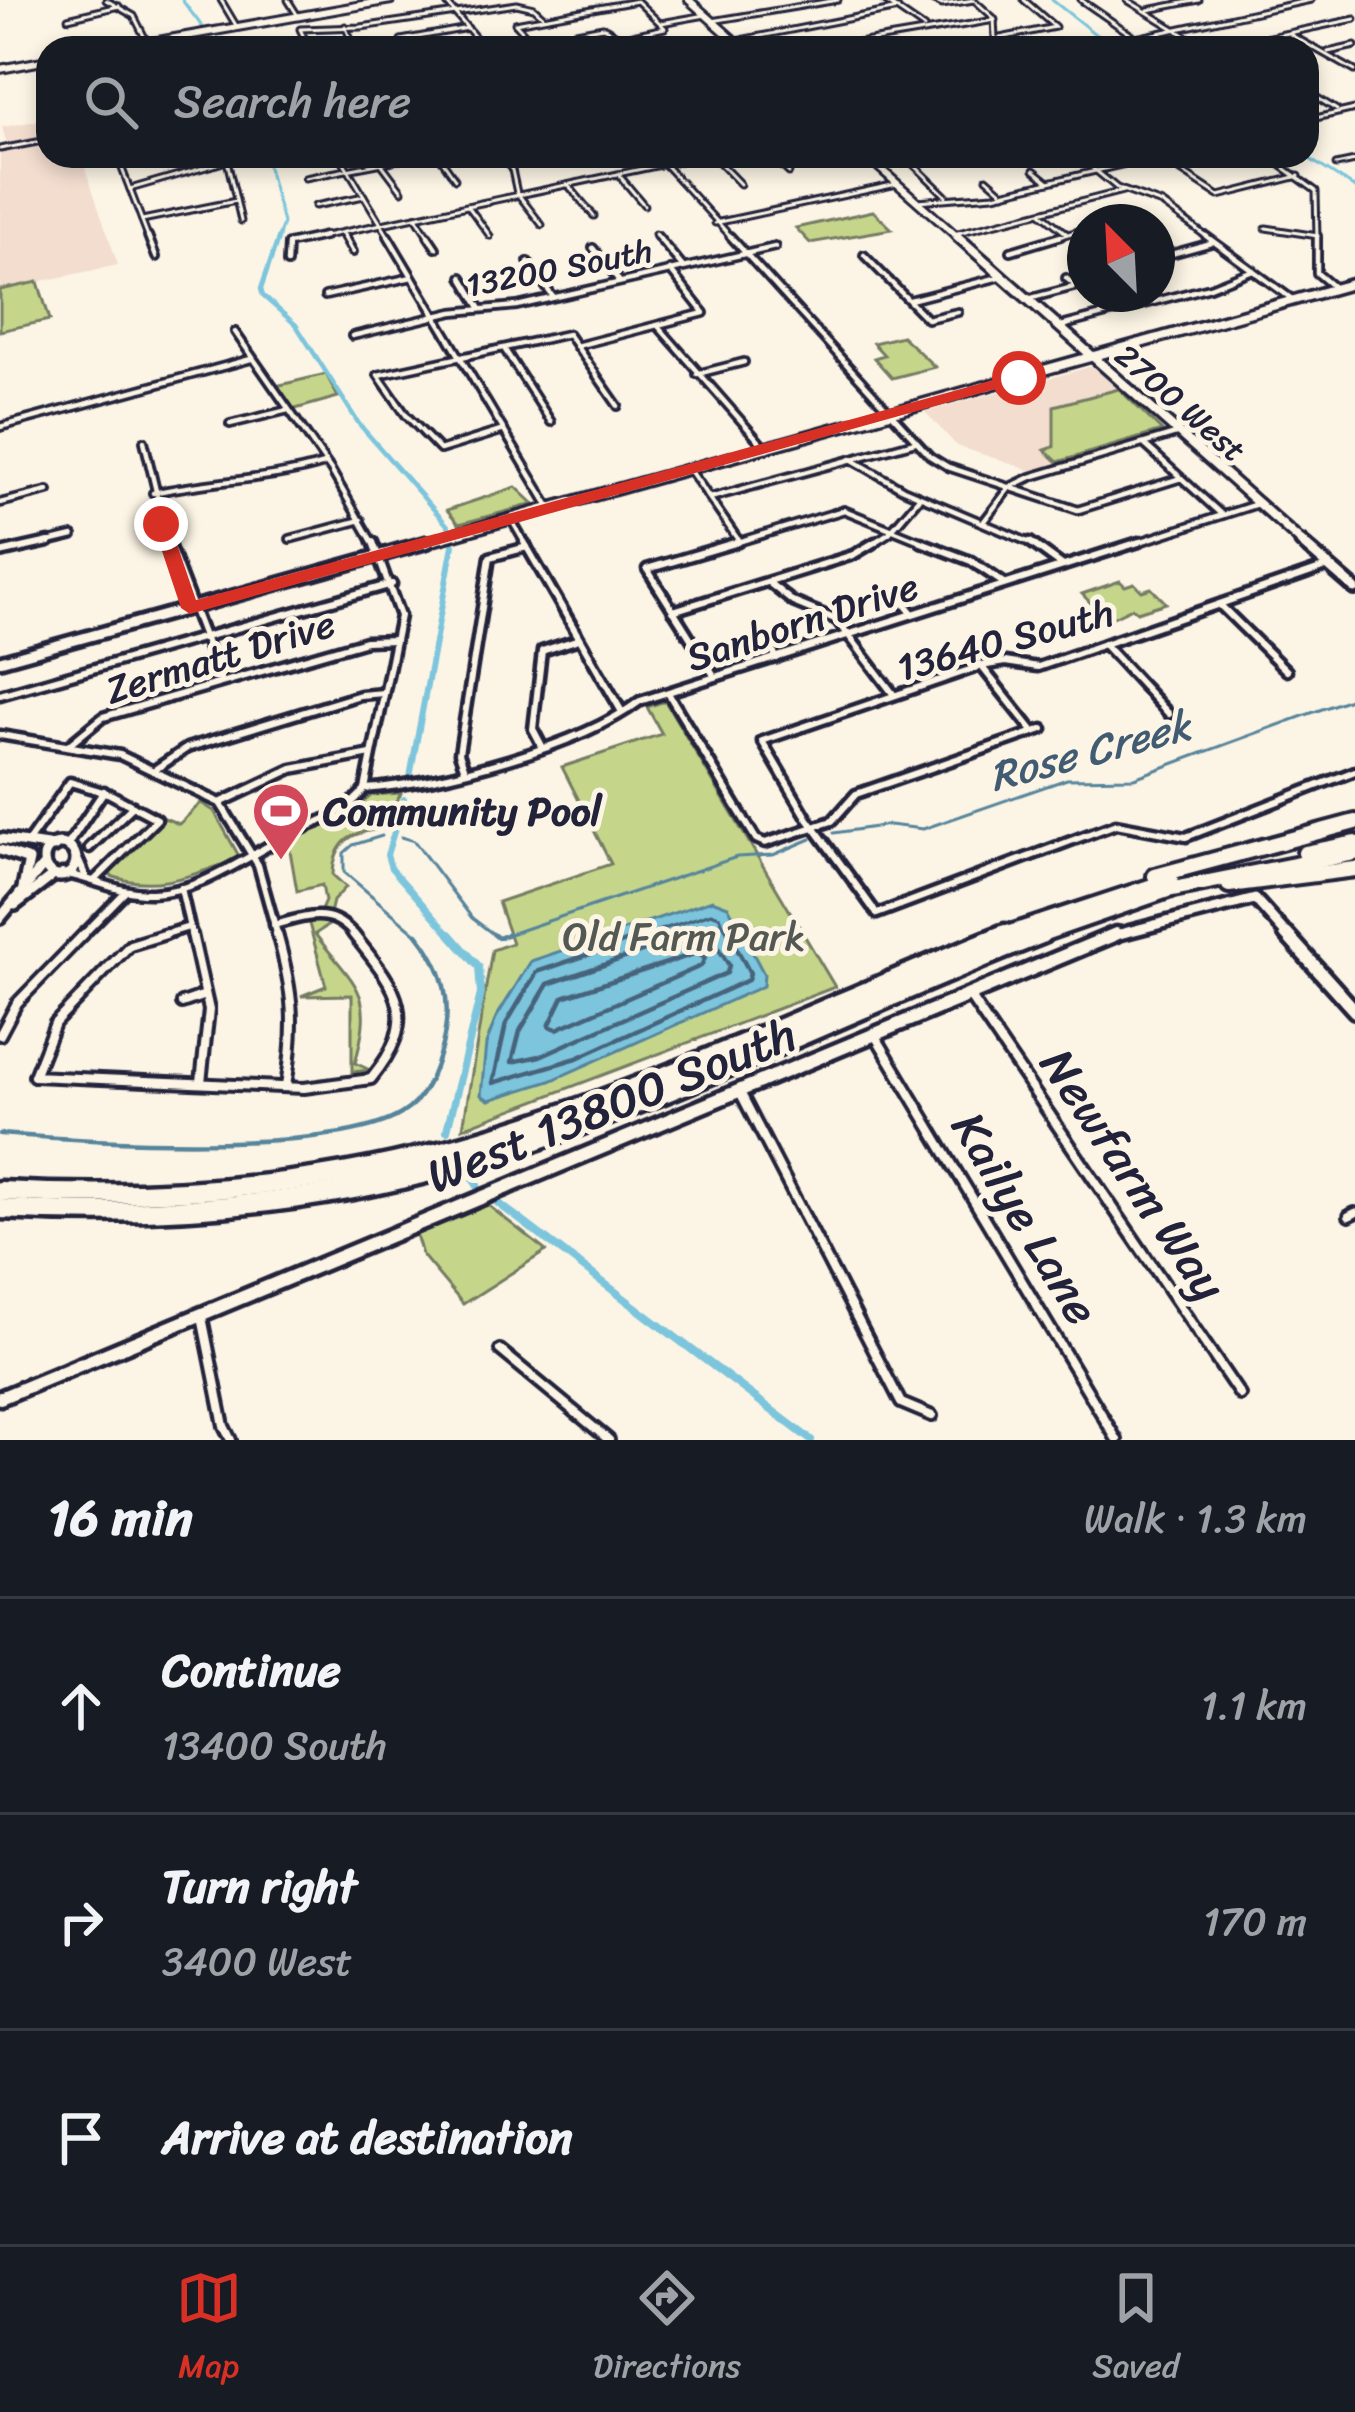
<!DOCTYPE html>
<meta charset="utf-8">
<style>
:root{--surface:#171b24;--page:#20242c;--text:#f1f3f6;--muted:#9ea1a6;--line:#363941;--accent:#d93025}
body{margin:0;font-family:Sriracha,sans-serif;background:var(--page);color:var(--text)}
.compass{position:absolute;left:1067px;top:204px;width:108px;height:108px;border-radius:50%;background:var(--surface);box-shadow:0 6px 18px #0003;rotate:336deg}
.stop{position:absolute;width:36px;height:36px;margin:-27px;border:9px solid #d93025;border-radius:50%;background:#fff}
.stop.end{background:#d93025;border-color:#fff;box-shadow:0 3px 12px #0008}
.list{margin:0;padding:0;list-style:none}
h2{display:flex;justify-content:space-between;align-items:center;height:156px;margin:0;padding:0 48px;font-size:51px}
h2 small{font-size:39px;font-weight:400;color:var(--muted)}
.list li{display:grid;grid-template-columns:78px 1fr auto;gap:36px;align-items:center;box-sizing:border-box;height:216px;padding:0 48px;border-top:3px solid var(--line)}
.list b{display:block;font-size:45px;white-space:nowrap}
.list p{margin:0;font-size:39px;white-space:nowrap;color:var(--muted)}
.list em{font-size:39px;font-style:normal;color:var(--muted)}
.icon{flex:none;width:66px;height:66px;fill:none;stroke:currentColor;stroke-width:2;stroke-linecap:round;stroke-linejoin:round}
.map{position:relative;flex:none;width:1355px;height:1440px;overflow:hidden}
.search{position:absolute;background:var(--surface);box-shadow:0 6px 18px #0003;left:36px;right:36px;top:36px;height:132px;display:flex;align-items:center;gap:30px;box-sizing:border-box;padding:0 42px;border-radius:36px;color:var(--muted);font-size:45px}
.sheet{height:804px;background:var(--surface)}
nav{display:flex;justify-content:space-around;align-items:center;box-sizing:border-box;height:168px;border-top:3px solid var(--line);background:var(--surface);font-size:33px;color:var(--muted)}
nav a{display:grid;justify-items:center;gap:6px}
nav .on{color:var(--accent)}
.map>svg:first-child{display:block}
.built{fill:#f3ddcf}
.green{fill:#c5d68b;stroke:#747c63;stroke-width:3}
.water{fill:#7bc5dc;stroke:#57849c;stroke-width:3}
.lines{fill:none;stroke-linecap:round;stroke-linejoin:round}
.shore-far1{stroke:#46637b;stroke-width:3}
.shore{stroke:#46637b;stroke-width:4.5}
.stream-far1{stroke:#57849c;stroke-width:3}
.stream{stroke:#57849c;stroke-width:4.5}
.canal-far3{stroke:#7bc5dc;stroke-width:3}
.canal-far2{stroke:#7bc5dc;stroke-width:4.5}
.canal-far1{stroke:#7bc5dc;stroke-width:6}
.canal{stroke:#7bc5dc;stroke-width:8}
.street-far3-casing{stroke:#22223b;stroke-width:9}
.street-far2-casing{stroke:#22223b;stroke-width:12}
.street-far1-casing{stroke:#22223b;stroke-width:15}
.street-casing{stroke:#22223b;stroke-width:16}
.secondary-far3-casing{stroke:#22223b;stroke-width:12}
.secondary-far2-casing{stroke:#22223b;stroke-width:15}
.secondary-far1-casing{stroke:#22223b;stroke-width:18}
.secondary-casing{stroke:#22223b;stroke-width:21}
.primary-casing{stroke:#22223b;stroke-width:12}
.highway-far1-casing{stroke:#22223b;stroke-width:22}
.highway-casing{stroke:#22223b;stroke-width:27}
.street-far3{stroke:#fcf5e5;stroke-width:3}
.street-far2{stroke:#fcf5e5;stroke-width:4.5}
.street-far1{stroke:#fcf5e5;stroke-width:6}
.street{stroke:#fcf5e5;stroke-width:8}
.secondary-far3{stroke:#fcf5e5;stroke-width:6}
.secondary-far2{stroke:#fcf5e5;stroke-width:8}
.secondary-far1{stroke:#fcf5e5;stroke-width:9}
.secondary{stroke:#fcf5e5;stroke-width:12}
.primary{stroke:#fcf5e5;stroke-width:6}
.highway-far1{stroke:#fcf5e5;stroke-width:14}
.highway{stroke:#fcf5e5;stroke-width:18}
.route{fill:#d93025}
.labels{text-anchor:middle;stroke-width:10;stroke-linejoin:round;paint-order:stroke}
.far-street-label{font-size:33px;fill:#22223b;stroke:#fcf5e5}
.street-label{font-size:39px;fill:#22223b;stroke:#fcf5e5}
.poi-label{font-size:39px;font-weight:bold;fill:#22223b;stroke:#fcf5e5;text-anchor:start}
.park-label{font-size:39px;fill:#535853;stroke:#fcf5e5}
.water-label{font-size:42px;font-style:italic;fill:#415b73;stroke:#fcf5e5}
.near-street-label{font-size:48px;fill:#22223b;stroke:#fcf5e5}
</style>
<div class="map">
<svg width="1355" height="1440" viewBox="0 0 1355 1440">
<rect width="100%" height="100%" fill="#fcf5e5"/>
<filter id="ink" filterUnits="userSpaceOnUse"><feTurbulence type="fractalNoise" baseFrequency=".00833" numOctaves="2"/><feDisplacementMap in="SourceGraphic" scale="24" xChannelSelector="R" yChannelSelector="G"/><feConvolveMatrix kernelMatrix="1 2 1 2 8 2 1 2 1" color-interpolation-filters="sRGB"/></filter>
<g filter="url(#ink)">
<!-- built -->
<g class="built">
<polygon points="48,119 48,156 81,156 118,265 0,290 0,147 7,145 2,127"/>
<polygon points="1093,366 1165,431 1033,471 957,446 925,412"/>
</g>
<!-- green -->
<g class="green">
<polygon points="873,211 892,229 810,243 796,228"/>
<polygon points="38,282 50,320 0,331 0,290"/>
<polygon points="902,336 935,367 892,378 874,358 884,355 873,343"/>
<polygon points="326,374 338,397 292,410 276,386"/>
<polygon points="1119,389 1162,431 1058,462 1045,450 1054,447 1054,406"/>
<polygon points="516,487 534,504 459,524 447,510"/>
<polygon points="1120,581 1125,586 1134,583 1142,591 1151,588 1166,603 1137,612 1132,608 1107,620 1082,594"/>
<polygon points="665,701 835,987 463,1128 492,950 512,943 498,902 611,864 562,767 662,734 647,707"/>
<path d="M401 793 384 829C352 831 334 841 333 875L346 887 333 901 329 918 335 921 315 934C358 989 375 992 355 1063L370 1070 352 1072V995L301 996 326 986 308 920 318 917 325 901 322 885 297 891 288 839 340 821 372 795Z"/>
<path d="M201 803 214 811 240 858C196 874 153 894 106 874L162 817 179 824Z"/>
<polygon points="484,1202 546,1251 463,1304 422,1255 415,1231"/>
</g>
<!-- water -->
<polygon class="water" points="712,900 728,906 764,974 763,986 550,1081 489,1100 481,1095 486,1044 496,1018 531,961"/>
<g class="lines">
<!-- shore-far1 -->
<g class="shore-far1">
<polyline points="640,937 711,913 719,916 730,937"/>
<polyline points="685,937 706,930 711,937"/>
</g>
<!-- shore -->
<g class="shore">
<polyline points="649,934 537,972 506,1024 493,1083 577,1058 748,980 750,973 729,934"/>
<polyline points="694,934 548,984 520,1031 512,1062 540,1056 727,973 729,965 709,934"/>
<polygon points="697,953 705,958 701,966 557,1029 549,1026 563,997"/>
</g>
<!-- stream-far1 -->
<g class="stream-far1">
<polyline points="834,833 889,825 923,829 1067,779 1134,778 1355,697"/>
<polyline points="382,836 353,845 344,853 344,872 420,937"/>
<polyline points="401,837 414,841 472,918 497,937"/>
<polyline points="501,937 737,857 773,855 811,839"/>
</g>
<!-- stream -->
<g class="stream">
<polyline points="493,934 498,938 509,934"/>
<path d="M0 1134C84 1141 333 1156 401 1114 425 1100 435 1071 442 1045 453 1003 445 968 417 934"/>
</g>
<!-- canal-far3 -->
<g class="canal-far3">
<polyline points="182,0 204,29"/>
<polyline points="1052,0 1095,34 1122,48"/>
<polyline points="209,35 218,48"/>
<polyline points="265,156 283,223 278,239"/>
<polyline points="1305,156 1355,188"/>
</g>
<!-- canal-far2 -->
<polyline class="canal-far2" points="279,236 261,289 263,296 296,325 359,424 449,527"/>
<!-- canal-far1 -->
<g class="canal-far1">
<polyline points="410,777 453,545"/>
<polyline points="404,799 387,855 391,868 452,937"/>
</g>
<!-- canal -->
<g class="canal">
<polyline points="447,1130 481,994 479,967 450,934"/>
<polyline points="474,1179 477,1185"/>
<polyline points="498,1203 811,1440"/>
</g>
<defs>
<g id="street-far3">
<polyline points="106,0 134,16 150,48"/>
<polyline points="221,0 237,27"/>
<polyline points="288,0 298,16"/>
<polyline points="444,0 484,48"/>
<polyline points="883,0 924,28"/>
<polyline points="931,0 942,5 974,0"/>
<polyline points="974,0 994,18 995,39"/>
<polyline points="1081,0 1136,38 1311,0"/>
<polyline points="1127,0 1206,48"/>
<polyline points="1148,10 1199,0"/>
<polyline points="68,18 119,6"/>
<polyline points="712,21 838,0"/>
<polyline points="515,23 637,1 665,28 572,48"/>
<polyline points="661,23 706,15"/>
<polyline points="516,24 538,48"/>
<polyline points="345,26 352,42"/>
<polyline points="576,32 603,27 622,38"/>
<polyline points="1291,35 1355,71"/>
<polyline points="995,39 1055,27 1024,0"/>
<polyline points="401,40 468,28"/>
<polyline points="735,41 898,9"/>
<polyline points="309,48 300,29 361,27 517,4 534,8 544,17"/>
<polyline points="828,48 995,20"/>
<polyline points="1217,48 1355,19"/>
<polyline points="1328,52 1355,46"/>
<polyline points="1307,83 1313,95 1337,110"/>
<polyline points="1307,120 1355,109"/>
<polyline points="0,149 48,140"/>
<polyline points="133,156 121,166 149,239"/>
<polyline points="226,156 241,221"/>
<polyline points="340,156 390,239"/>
<polyline points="439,156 455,179"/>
<polyline points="501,156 512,170 517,193 542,225"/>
<polyline points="657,156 733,239"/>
<polyline points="713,156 740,184"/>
<polyline points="771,156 789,173"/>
<polyline points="829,156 836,162"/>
<polyline points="1078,156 1117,188 1162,204 1210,239"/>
<polyline points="1158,156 1219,196 1299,176"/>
<polyline points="1268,156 1316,191 1317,239"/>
<polyline points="1223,162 1246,156"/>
<polyline points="381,163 402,191"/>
<polyline points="913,164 946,196"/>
<polyline points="1336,165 1355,161"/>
<polyline points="1034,170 1049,182"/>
<polyline points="618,174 644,205"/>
<polyline points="305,178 419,156"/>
<polyline points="987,178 1004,193"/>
<polyline points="568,185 594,216"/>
<polyline points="130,189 227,161"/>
<polyline points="917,201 994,195 1159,156"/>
<polyline points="315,206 364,196"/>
<polyline points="468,206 490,236"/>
<polyline points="1041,213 1066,233"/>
<polyline points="416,217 430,239"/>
<polyline points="142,220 236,201"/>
<polyline points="1116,222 1123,222"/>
<polyline points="715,223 897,184"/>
<polyline points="1266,228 1318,236"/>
<polyline points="342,233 346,239"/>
<polyline points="655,234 659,239"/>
<polyline points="954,234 1123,191"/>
<polyline points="311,239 703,156"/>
<polyline points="1051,239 1085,229"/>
</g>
<g id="street-far2">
<polyline points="148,236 156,257"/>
<polyline points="344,236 353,252"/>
<polyline points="388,236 550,508"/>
<polyline points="428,236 436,248"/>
<polyline points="657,236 683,267"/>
<polyline points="730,236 930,456 948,467 1078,510 1181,478"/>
<polyline points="1206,236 1292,299"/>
<polyline points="1317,236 1317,273 1336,289"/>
<polyline points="593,248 620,282"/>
<polyline points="1011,251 1061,236"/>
<polyline points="864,255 927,319 958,312"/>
<polyline points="1157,258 1211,243"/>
<polyline points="528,262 553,297"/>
<polyline points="287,263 288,244 325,236"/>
<polyline points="462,277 481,309"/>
<polyline points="1066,278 1076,286"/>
<polyline points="325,296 412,277"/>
<polyline points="1028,299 1085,284"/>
<polyline points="910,300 1003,276"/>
<polyline points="658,326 765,448"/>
<polyline points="1061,326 1210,287 1253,270"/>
<polyline points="235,332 331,470 374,545"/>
<polyline points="352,336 453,312 517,306 775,247"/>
<polyline points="576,346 704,313 670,270"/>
<polyline points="505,350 551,422"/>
<polyline points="697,374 744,362"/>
<polyline points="230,424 288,410"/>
<polyline points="0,427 251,359"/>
<polyline points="504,430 440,450 406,415 378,375 568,334 618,406"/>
<polyline points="144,441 169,545"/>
<polyline points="1145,445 1222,515"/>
<polyline points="851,459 903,489 1035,545"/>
<polyline points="690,470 739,541"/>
<path d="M153 493C211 480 268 481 324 464"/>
<polyline points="710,498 915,442"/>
<polyline points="0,503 48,491"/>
<polyline points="511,519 526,545"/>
<polyline points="984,521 1010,487 1031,477 1179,433"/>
<polyline points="290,539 361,520"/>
<polyline points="36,545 73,536"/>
<polyline points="728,545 844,510 930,545"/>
<polyline points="870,545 889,533 918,499"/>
<polyline points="1130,545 1260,503"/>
</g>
<g id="street-far1">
<polyline points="168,542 221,681"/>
<polyline points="524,542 622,712"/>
<polyline points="921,542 971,561 1005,584"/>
<polyline points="1030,542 1063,566"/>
<polyline points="0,553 49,542"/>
<polyline points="1329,566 1038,667 1005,662 981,666 762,741 808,819 877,914 1116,824 1186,837 1355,771"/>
<polyline points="768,582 793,602 837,620 894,695"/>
<polyline points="898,596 912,613"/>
<polyline points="1220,605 1287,671"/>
<polyline points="673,611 853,555 875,542"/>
<polyline points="1104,644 1169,714"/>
<polyline points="770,647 777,658"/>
<polyline points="982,667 1032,730"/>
<polyline points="715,677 647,569 738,542"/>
<polyline points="668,693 756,839 765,843 832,821 856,794 1043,729"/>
<polyline points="0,695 392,584"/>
<polyline points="0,735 120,755 220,803 258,865 278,937"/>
<polyline points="69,745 103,717 366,641 395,640"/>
<polyline points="542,746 533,729 542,651 579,639"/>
<polyline points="465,770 459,753 490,557 527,547"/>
<polyline points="153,771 187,748 360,695 384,693"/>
<path d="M365 789C441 783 579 747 640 701L1139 542"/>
<polyline points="220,803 292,769 371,754"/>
<polyline points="27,843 70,782 110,794 157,819 95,880"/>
<polyline points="67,846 104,791"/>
<polyline points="89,848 133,806"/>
<polyline points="78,859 85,875"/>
<path d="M62 873C93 878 119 894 152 893 203 891 243 858 287 836 317 821 343 817 365 789L400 616 373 542"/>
<polyline points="181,888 192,937"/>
<path d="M274 925C309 916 331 906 356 937"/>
<polyline points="81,937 125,892"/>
<polyline points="156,937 189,927"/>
</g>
<g id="street">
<path d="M166 934 130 945 55 1023 34 1076 304 1088 371 1079C422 1016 397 989 353 934"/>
<polyline points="192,934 209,1010 201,1082"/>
<path d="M277 934C294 994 296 1025 286 1086"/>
<polyline points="970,997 1240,1395"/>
<polyline points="182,1003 205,995"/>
<polyline points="0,1035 17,1003 84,934"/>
<polyline points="876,1037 1117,1440"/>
<polyline points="739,1090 901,1403 932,1416"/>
<polyline points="1349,1216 1355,1213"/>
<polyline points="202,1317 224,1426 231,1440"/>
<polyline points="500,1350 609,1440"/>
</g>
<g id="secondary-far3">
<polyline points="689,0 743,48"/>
<polyline points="866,156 960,239"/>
</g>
<g id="secondary-far2">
<polyline points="957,236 1305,545"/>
<polyline points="417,545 1355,283"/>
</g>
<g id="secondary-far1">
<polyline points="1301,542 1355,589"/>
<polyline points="0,661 428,542"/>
<polyline points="0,839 54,847"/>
<circle cx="60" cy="860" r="16"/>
<polyline points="0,850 29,860 23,888"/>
<polyline points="15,905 54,875"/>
<polyline points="0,918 42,867"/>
<polyline points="1108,937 1255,899 1289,937"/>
</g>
<g id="secondary">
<polyline points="1286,934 1355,1011"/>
<polyline points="0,1398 1116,934"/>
</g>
<g id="primary">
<polyline points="118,48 391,0"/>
<polyline points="0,69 48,60"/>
</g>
<g id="highway-far1">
<polyline points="1305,853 1355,843"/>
<polyline points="1155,876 1355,822"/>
<polyline points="1229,885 1355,869"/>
<polyline points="998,937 1171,880"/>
<polyline points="1033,937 1168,890 1355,853"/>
</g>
<g id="highway">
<path d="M0 1191C149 1199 298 1190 443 1151 637 1099 819 1008 1005 934"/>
<path d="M0 1209C155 1218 309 1207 459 1164 660 1107 847 1010 1041 934"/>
</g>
</defs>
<!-- street-far3 casing -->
<use href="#street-far3" class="street-far3-casing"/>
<!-- street-far2 casing -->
<use href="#street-far2" class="street-far2-casing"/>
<!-- street-far1 casing -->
<use href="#street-far1" class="street-far1-casing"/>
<!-- street casing -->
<use href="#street" class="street-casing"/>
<!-- secondary-far3 casing -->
<use href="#secondary-far3" class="secondary-far3-casing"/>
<!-- secondary-far2 casing -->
<use href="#secondary-far2" class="secondary-far2-casing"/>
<!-- secondary-far1 casing -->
<use href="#secondary-far1" class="secondary-far1-casing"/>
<!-- secondary casing -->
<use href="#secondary" class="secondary-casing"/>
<!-- primary casing -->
<use href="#primary" class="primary-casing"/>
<!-- highway-far1 casing -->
<use href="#highway-far1" class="highway-far1-casing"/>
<!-- highway casing -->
<use href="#highway" class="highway-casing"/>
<!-- street-far3 -->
<use href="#street-far3" class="street-far3"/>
<!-- street-far2 -->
<use href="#street-far2" class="street-far2"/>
<!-- street-far1 -->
<use href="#street-far1" class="street-far1"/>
<!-- street -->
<use href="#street" class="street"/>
<!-- secondary-far3 -->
<use href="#secondary-far3" class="secondary-far3"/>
<!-- secondary-far2 -->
<use href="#secondary-far2" class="secondary-far2"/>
<!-- secondary-far1 -->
<use href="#secondary-far1" class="secondary-far1"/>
<!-- secondary -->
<use href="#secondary" class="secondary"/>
<!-- primary -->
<use href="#primary" class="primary"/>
<!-- highway-far1 -->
<use href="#highway-far1" class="highway-far1"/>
<!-- highway -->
<use href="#highway" class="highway"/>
</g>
</g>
<!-- route -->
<polygon class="route" points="1019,373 1024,375 1024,381 190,614 181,608 153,524 161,518 170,524 196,600"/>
<!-- icons -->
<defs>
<symbol id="stadium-pin" viewBox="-11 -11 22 30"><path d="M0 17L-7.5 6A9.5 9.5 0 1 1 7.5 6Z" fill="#d1495b" stroke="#fcf5e5"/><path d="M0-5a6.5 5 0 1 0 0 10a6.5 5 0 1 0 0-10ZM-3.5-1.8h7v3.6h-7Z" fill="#fff"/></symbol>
</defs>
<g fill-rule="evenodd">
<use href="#stadium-pin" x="248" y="778" width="66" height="90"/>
</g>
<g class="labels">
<!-- far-street labels -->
<g class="far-street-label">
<text transform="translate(559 267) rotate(-11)" y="12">13200 South</text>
<text transform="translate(1181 402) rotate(41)" y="12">2700 West</text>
</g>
<!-- street labels -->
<g class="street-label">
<text transform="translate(802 621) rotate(-18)" y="14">Sanborn Drive</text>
<text transform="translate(1005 639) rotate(-15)" y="14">13640 South</text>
<text transform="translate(220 656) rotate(-17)" y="14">Zermatt Drive</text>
</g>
<!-- poi labels -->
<g class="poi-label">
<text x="323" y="825">Community Pool</text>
</g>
<!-- park labels -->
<g class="park-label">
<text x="684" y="950">Old Farm Park</text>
</g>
<!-- water labels -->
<g class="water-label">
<text transform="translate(1090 750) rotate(-15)" y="15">Rose Creek</text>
</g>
<!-- near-street labels -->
<g class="near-street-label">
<text transform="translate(611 1104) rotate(-22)" y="17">West 13800 South</text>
<text transform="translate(1134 1174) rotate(56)" y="17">Newfarm Way</text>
<text transform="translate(1026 1218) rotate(59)" y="17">Kailye Lane</text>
</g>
</g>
</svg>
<svg class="compass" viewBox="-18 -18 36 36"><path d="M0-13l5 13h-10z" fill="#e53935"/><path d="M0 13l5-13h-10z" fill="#9ea1a6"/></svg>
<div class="stop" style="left:1019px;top:378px"></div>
<div class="stop end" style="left:161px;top:524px"></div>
<div class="search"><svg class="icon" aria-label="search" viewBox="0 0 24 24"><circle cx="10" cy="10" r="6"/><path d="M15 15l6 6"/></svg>Search here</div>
</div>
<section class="sheet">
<h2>16 min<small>Walk · 1.3 km</small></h2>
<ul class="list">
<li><svg class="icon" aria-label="ahead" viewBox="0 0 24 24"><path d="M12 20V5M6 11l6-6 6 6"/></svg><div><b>Continue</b><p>13400 South</p></div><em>1.1 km</em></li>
<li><svg class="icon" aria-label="right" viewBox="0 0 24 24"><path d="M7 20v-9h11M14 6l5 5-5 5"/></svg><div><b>Turn right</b><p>3400 West</p></div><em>170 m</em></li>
<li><svg class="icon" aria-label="arrive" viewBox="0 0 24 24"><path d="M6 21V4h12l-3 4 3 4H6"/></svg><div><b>Arrive at destination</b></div></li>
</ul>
</section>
<nav>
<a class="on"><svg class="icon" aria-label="map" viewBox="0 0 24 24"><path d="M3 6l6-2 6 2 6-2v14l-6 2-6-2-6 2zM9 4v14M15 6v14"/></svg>Map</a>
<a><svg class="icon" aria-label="directions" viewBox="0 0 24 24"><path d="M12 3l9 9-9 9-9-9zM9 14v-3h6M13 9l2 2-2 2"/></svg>Directions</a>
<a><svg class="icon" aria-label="saved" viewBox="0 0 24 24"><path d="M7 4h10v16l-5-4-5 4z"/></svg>Saved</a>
</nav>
